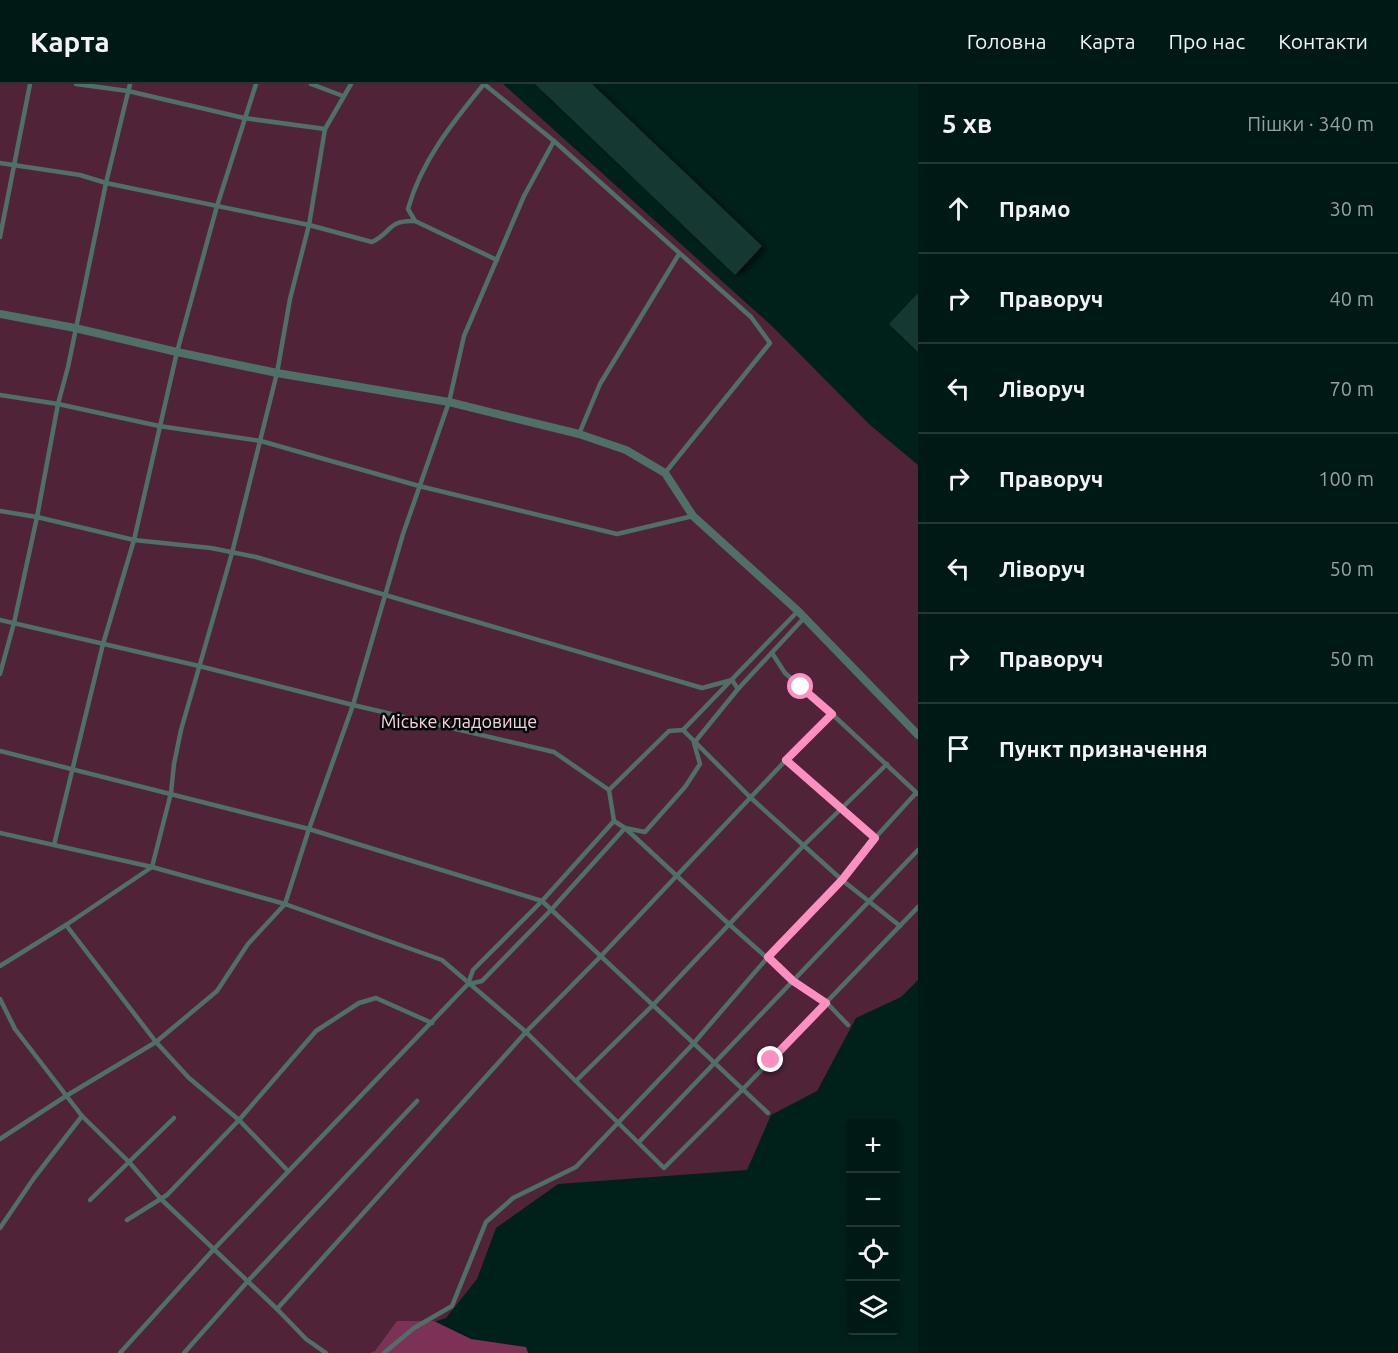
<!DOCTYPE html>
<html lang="uk">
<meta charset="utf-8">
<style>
:root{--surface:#001914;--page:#0e2622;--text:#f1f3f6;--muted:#95a0a0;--line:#223834}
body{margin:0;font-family:Ubuntu,sans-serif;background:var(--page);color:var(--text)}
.controls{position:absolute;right:18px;bottom:18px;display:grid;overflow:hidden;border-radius:6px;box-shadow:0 3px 9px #0003}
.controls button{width:54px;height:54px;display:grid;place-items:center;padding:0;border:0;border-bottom:2px solid var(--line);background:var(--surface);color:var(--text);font:30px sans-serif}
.stop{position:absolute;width:18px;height:18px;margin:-14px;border:4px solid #fd8fc1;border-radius:50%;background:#fff}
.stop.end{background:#fd8fc1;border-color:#fff;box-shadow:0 2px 6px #0008}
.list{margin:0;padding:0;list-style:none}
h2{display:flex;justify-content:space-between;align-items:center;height:78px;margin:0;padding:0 24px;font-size:26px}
h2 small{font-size:20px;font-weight:400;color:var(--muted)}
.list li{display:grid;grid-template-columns:39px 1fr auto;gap:18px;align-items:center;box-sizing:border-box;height:90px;padding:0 24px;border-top:2px solid var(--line)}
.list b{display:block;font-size:22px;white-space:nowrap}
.list em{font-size:20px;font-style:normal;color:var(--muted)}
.icon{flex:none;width:33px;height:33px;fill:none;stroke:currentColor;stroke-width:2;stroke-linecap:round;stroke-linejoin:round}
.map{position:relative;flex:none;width:918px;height:1269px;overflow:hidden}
header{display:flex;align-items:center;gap:36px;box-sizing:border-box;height:84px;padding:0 30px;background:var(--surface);border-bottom:2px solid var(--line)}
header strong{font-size:28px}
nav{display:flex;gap:33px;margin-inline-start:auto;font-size:21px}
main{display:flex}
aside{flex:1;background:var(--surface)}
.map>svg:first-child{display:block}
.green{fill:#512339}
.forest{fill:#7d3156}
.building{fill:#173830;filter:url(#shadow)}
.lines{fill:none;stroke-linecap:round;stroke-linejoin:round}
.service{stroke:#4e7067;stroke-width:4.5}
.minor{stroke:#4e7067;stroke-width:8}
.route{stroke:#fd8fc1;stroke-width:8}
.labels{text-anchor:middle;stroke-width:5;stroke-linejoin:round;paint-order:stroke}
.park-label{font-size:18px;fill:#fdcee1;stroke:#000806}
</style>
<header>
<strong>Карта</strong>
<nav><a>Головна</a><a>Карта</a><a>Про нас</a><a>Контакти</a></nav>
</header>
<main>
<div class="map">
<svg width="918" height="1269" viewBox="0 0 918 1269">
<defs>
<filter id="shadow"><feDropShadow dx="4.5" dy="2.5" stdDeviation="3" flood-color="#0009"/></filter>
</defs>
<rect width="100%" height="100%" fill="#00211a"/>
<!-- green -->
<polygon class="green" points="0,0 503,0 773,243 870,341 918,381 918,896 901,913 856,934 817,1007 771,1031 747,1086 558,1100 496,1144 477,1195 446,1234 406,1247 386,1269 0,1269"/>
<!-- forest -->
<polygon class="forest" points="397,1237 434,1237 471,1255 526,1263 528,1269 370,1269 375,1267"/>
<!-- building -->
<g class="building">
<polygon points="535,0 592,0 762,162 735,191"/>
<polygon points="918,209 918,268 889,240"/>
</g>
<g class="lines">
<!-- service -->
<g class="service">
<polyline points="76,0 128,7 244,34 325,45"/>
<polyline points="311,0 343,12"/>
<path d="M0 79 80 91 106 99 309 141 372 158C392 149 387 136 415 137"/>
<polyline points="0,153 30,0"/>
<path d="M497 176 415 137 408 125C421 77 453 38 484 0L554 57 751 233 770 259 665 389"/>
<polyline points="0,311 58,320 159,342 261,357 419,402 617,450 693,432"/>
<polyline points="579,350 600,300 679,170"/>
<polyline points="0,427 37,433 134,456 211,464 256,473 702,604 732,596 738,605"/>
<polyline points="0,536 199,582 353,621 554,668 609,706"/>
<polyline points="772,569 785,589 832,630 918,710"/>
<polyline points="0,590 14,539 37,433 58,320 68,283 106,99 130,0"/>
<polyline points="683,646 751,714 842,796 900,842"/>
<polyline points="0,667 309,745 542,817 768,1029"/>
<polyline points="786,676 875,754"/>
<polyline points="614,737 625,744 730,841 793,897 827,919 848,941"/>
<polyline points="0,749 152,783 285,820 442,876 526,948 664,1084 743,1005 918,823"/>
<polyline points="54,761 103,560 134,456 177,268 217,122 256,0"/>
<polyline points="66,841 156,958 189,994 239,1036 288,1087"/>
<polyline points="0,882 66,841 152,783 171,709 174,680 181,646 232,469 277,289 290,215 309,141 325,45 351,0"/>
<polyline points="469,900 482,897 551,826 625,744 645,748 685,703 700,680 694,659 738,605 804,534"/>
<polyline points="0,915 15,945 82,1032 129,1078 162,1116 277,1225 306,1255 326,1269"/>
<polyline points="576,997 653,921 804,761 887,680"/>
<polyline points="0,1055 66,1012 156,958 217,907 248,860 285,820 309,745 353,621 403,450 449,318 464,252 524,112 554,57"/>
<polyline points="639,1058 918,766"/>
<polyline points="90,1116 174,1034"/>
<polyline points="127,1136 167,1111 239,1036 316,947 359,919 376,914 432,939"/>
<polyline points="0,1144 34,1094 82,1032"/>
<polyline points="277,1225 526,948 601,872 786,676 832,630"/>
<polyline points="120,1269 214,1165 468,900 473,886 542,817 614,737 609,706 669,647 683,646 798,527"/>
<polyline points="184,1269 248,1197 417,1017"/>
<polyline points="384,1269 414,1244 452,1222 486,1138 513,1114 576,1083 693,960 768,873 842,796 875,754 916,709"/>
</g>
<!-- minor -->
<polyline class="minor" points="0,230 75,244 177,268 277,289 449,318 579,350 626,366 665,389 693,432 798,527 918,651"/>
</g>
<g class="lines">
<!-- route -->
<polyline class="route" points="771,976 826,919 793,897 768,873 842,796 875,754 786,676 832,630 801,603"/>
</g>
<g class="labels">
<!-- park labels -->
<g class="park-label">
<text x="459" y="644">Міське кладовище</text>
</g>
</g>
</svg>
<div class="controls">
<button>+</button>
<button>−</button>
<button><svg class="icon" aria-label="locate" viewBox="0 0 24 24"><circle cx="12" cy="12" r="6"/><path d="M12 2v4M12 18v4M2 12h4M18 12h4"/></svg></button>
<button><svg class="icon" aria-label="layers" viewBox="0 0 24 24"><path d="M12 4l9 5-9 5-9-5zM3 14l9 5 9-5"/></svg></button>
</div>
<div class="stop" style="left:801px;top:603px"></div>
<div class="stop end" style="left:771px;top:976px"></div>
</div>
<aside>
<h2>5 хв<small>Пішки · 340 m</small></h2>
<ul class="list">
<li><svg class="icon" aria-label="ahead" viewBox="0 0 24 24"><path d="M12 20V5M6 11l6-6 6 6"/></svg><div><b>Прямо</b></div><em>30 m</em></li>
<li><svg class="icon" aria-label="right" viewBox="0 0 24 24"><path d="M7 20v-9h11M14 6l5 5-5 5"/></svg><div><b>Праворуч</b></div><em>40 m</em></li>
<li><svg class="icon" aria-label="left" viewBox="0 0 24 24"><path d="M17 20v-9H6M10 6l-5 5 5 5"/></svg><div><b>Ліворуч</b></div><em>70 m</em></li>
<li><svg class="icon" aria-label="right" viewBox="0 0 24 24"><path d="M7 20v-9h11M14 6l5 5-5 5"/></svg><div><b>Праворуч</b></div><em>100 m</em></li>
<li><svg class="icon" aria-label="left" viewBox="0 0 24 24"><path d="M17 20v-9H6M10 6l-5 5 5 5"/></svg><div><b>Ліворуч</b></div><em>50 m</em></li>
<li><svg class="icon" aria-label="right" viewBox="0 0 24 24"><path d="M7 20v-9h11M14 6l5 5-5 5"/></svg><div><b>Праворуч</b></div><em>50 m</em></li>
<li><svg class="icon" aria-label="arrive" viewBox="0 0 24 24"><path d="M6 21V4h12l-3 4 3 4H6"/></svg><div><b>Пункт призначення</b></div></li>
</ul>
</aside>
</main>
